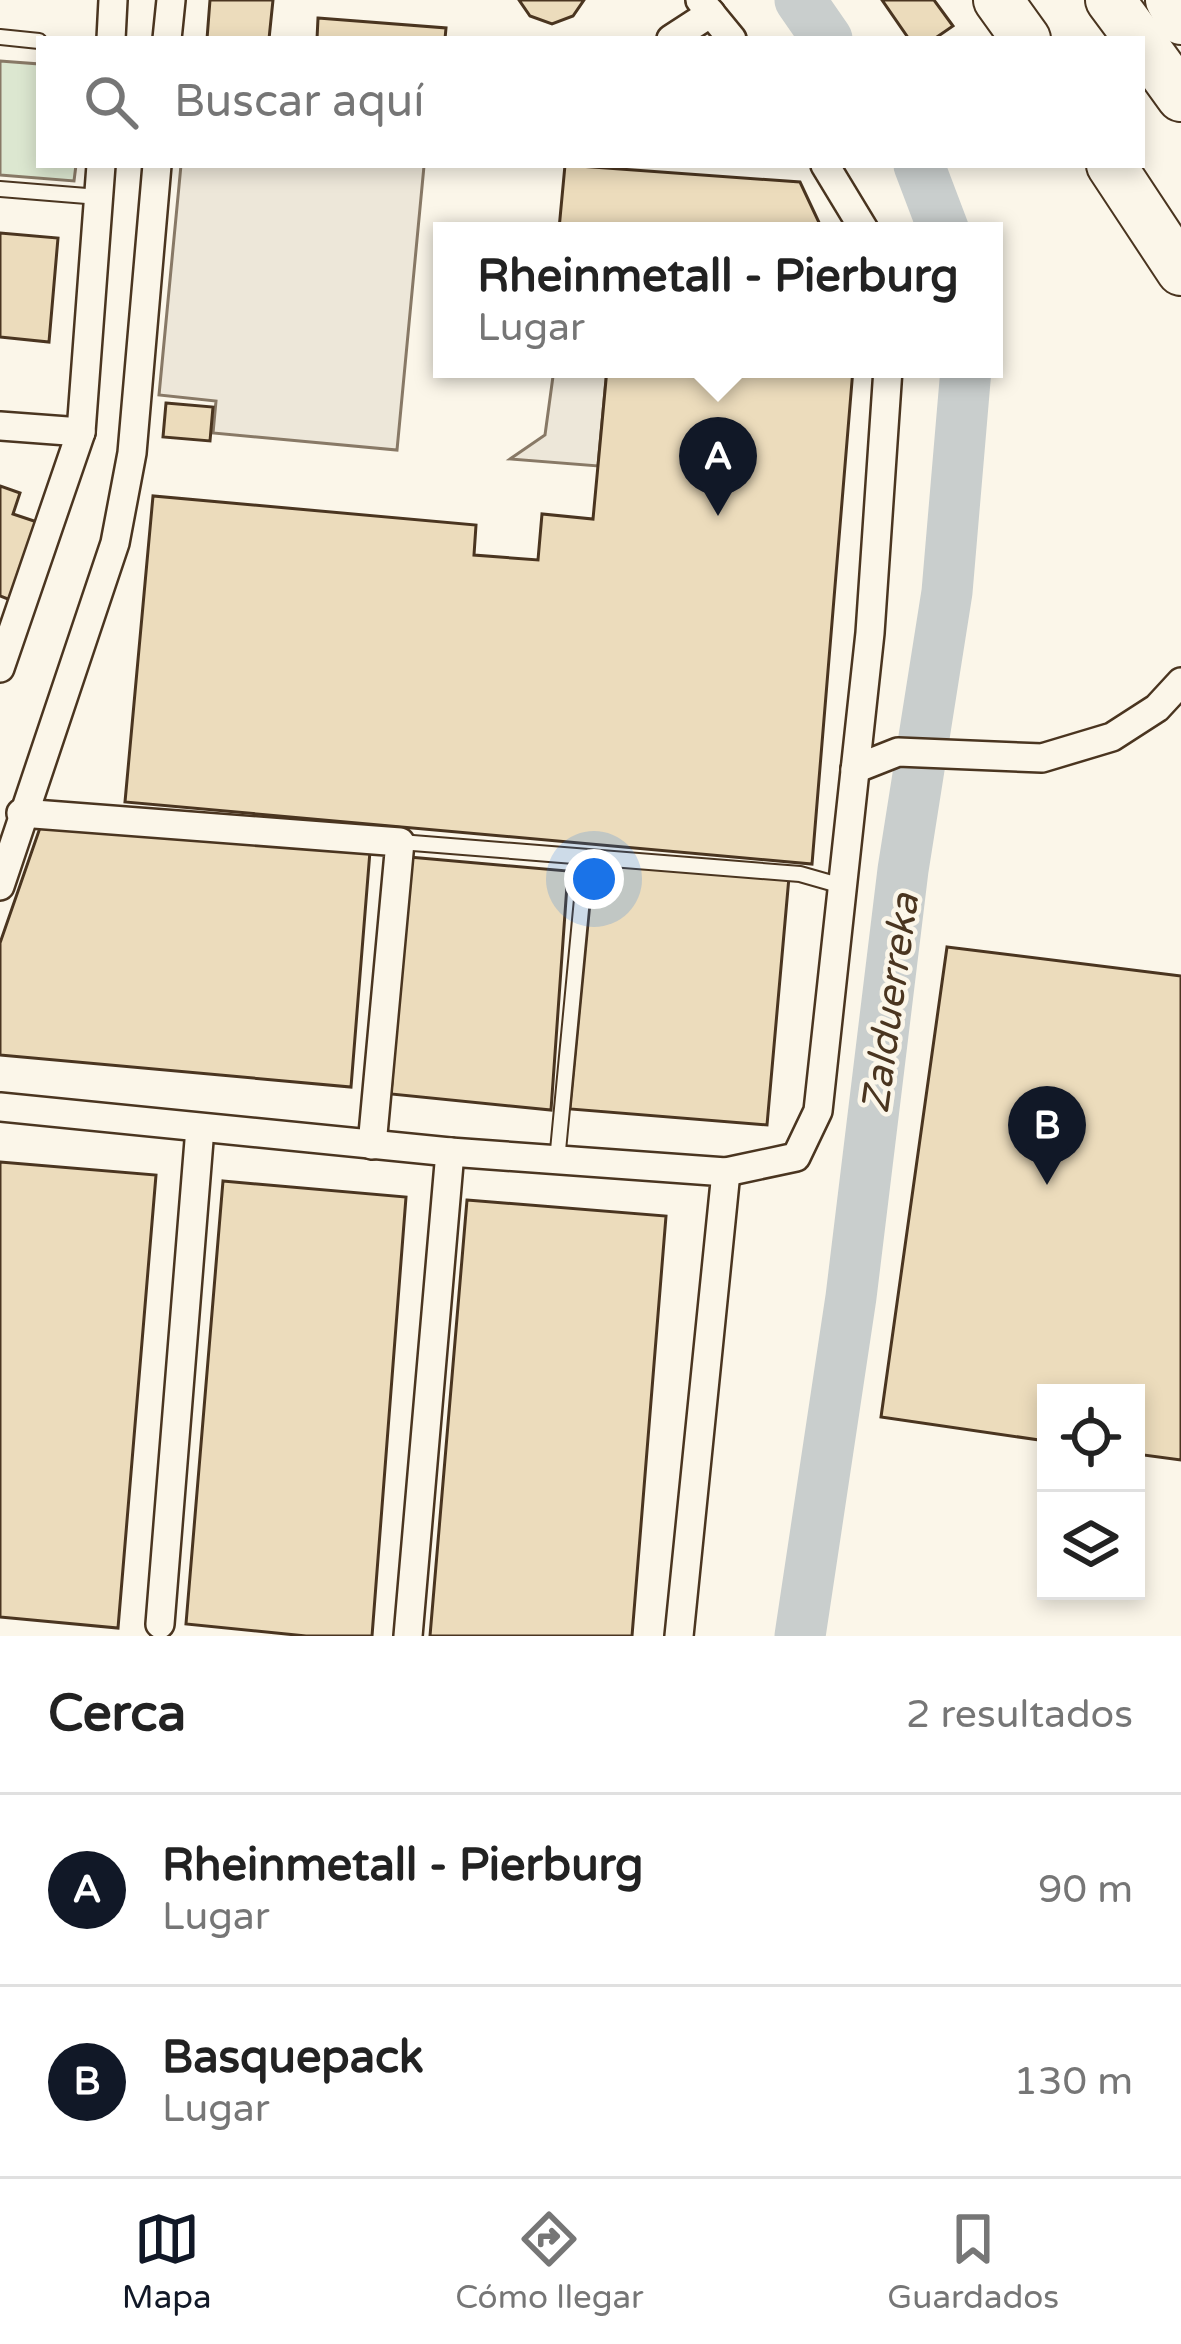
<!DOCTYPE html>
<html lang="es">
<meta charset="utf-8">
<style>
:root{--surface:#fff;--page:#f6f6f6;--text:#222;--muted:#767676;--line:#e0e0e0;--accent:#111827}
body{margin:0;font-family:"Varela Round",sans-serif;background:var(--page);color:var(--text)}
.controls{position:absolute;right:36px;bottom:36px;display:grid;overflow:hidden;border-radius:0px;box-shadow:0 6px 18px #0003}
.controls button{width:108px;height:108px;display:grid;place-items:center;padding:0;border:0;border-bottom:3px solid var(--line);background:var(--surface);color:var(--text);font:60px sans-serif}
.you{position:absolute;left:594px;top:879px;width:42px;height:42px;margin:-30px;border:9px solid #fff;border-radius:50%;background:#1a73e8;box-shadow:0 0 0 18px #1a73e833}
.badge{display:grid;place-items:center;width:78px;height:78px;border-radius:50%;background:var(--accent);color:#fff;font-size:39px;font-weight:700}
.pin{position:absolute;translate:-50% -99px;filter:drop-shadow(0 3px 6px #0008)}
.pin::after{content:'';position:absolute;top:63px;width:42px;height:36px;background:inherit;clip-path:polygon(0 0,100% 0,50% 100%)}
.popup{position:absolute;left:433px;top:222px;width:570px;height:156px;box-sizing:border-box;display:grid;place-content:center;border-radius:0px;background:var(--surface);filter:drop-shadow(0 3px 9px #0005);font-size:39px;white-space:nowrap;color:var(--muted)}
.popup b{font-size:45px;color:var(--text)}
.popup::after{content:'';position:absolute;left:50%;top:100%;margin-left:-24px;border:24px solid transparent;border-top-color:var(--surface)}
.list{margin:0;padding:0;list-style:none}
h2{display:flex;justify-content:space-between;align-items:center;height:156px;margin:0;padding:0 48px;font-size:51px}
h2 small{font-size:39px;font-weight:400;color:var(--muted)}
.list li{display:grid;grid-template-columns:78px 1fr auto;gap:36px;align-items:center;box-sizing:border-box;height:192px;padding:0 48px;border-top:3px solid var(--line)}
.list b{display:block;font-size:45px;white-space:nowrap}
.list p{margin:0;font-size:39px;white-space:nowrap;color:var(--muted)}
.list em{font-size:39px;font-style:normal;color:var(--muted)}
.icon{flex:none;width:66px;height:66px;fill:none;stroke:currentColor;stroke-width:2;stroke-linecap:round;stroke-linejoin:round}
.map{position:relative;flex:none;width:1181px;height:1636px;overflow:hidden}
.search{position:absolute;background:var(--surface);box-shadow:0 6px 18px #0003;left:36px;right:36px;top:36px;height:132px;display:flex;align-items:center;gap:30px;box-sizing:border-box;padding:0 42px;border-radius:0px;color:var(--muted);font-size:45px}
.sheet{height:540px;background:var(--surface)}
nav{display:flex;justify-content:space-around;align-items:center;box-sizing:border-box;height:168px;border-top:3px solid var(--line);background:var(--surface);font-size:33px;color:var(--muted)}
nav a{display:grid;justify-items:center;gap:6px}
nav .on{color:var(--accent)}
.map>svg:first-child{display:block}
.green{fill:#dce7d0;stroke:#887966;stroke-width:3}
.parking{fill:#ede7d9;stroke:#887966;stroke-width:3}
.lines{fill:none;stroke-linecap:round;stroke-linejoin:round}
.river{stroke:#c9cecd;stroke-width:51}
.building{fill:#ecdcbc;stroke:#4a3520;stroke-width:3}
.lane-casing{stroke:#4a3520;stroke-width:18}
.street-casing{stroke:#4a3520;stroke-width:32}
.highway-casing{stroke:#4a3520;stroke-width:52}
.lane{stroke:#fbf6e9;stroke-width:14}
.street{stroke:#fbf6e9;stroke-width:27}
.highway{stroke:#fbf6e9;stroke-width:48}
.labels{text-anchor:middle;stroke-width:9;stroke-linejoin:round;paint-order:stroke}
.water-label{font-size:39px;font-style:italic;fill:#4a3520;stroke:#fbf6e9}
</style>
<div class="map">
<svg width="1181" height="1636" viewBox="0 0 1181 1636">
<rect width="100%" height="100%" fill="#fbf6e9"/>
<!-- green -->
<polygon class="green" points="0,61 39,64 39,165 76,165 74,181 0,175"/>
<!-- parking -->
<g class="parking">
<polygon points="181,165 424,166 397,450 213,433 216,401 159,395"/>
<polygon points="554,369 607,369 598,466 510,459 545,435"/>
</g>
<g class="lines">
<!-- river -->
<g class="river">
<polyline points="800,0 827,39"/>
<polyline points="919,165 944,231"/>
<polyline points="800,1636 851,1297 903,870 947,592 966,369"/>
</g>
</g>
<!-- building -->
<g class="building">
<polygon points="210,0 273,0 269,39 207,39"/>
<polygon points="519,0 584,0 573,16 552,24 530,16"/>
<polygon points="882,0 934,0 953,26 934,39 909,39"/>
<polygon points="318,18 446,28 445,39 317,39"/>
<polygon points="565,165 800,182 823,231 559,229"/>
<polygon points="0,233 58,238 49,342 0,337"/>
<polygon points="607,369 853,369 812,864 125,802 153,496 476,525 474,555 538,560 542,514 593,519"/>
<polygon points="166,403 213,407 210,441 163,437"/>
<polygon points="0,486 20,493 13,514 40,523 13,601 0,596"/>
<polygon points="42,822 370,851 351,1087 0,1055 0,943"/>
<polygon points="409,857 568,871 551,1110 391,1094"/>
<polygon points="594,861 789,877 767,1125 570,1109"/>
<polygon points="947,947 1181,976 1181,1460 1136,1454 1136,1393 1046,1393 1046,1441 881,1417"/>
<polygon points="0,1162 156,1175 118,1628 0,1617"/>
<polygon points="223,1181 406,1197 372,1636 306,1636 186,1624"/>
<polygon points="467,1200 666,1216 632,1636 430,1636"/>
</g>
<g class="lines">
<defs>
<g id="lane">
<polyline points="0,37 39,41"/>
<polyline points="0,189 99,197"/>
<polyline points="400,842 800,874 842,886"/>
<polyline points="557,1161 586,857"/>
</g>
<g id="street">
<polyline points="700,0 732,39"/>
<polyline points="111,39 113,0"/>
<polyline points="167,39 171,0"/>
<polyline points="671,39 711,13"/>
<polyline points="825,165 865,231"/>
<polyline points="0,426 81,432"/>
<polyline points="0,668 81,432 101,165"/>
<polyline points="855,769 898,752 1042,758 1112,737 1157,708 1181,682"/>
<polyline points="21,813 400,842 372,1145"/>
<polyline points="0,886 115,543 132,453 157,165"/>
<polyline points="0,1107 450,1152 408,1636"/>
<polyline points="450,1152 726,1172 679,1636"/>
<polyline points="726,1172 796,1157 818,1111 870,633 888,369"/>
<polyline points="160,1624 200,1128"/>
</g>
<g id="highway">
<polyline points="998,0 1026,39"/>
<polyline points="1110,0 1139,39"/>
<polyline points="1170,0 1181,20"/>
<polyline points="1142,43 1181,97"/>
<polyline points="1111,165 1181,271"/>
</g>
</defs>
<!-- lane casing -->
<use href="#lane" class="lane-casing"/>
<!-- street casing -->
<use href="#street" class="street-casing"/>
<!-- highway casing -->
<use href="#highway" class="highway-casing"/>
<!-- lane -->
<use href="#lane" class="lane"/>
<!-- street -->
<use href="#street" class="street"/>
<!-- highway -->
<use href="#highway" class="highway"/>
</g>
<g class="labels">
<!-- water labels -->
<g class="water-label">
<text transform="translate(889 1003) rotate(-82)" y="14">Zalduerreka</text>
</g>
</g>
</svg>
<div class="controls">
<button><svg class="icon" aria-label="locate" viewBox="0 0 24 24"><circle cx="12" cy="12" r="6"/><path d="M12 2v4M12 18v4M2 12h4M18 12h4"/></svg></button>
<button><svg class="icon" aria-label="layers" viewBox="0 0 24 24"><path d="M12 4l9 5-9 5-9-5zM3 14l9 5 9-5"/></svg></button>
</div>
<div class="you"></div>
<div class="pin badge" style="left:718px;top:516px">A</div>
<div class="popup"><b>Rheinmetall - Pierburg</b>Lugar</div>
<div class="pin badge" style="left:1047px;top:1185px">B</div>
<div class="search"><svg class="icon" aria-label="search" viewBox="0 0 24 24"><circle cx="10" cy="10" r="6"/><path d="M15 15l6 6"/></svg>Buscar aquí</div>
</div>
<section class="sheet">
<h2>Cerca<small>2 resultados</small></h2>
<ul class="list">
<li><span class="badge">A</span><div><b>Rheinmetall - Pierburg</b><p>Lugar</p></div><em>90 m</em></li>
<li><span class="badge">B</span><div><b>Basquepack</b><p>Lugar</p></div><em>130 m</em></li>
</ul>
</section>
<nav>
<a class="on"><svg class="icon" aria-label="map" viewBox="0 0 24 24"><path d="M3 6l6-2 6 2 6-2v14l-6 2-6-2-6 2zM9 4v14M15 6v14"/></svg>Mapa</a>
<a><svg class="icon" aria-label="directions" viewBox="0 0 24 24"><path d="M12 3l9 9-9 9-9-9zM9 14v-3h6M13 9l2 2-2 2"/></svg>Cómo llegar</a>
<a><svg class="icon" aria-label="saved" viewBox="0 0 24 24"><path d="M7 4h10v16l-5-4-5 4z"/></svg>Guardados</a>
</nav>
